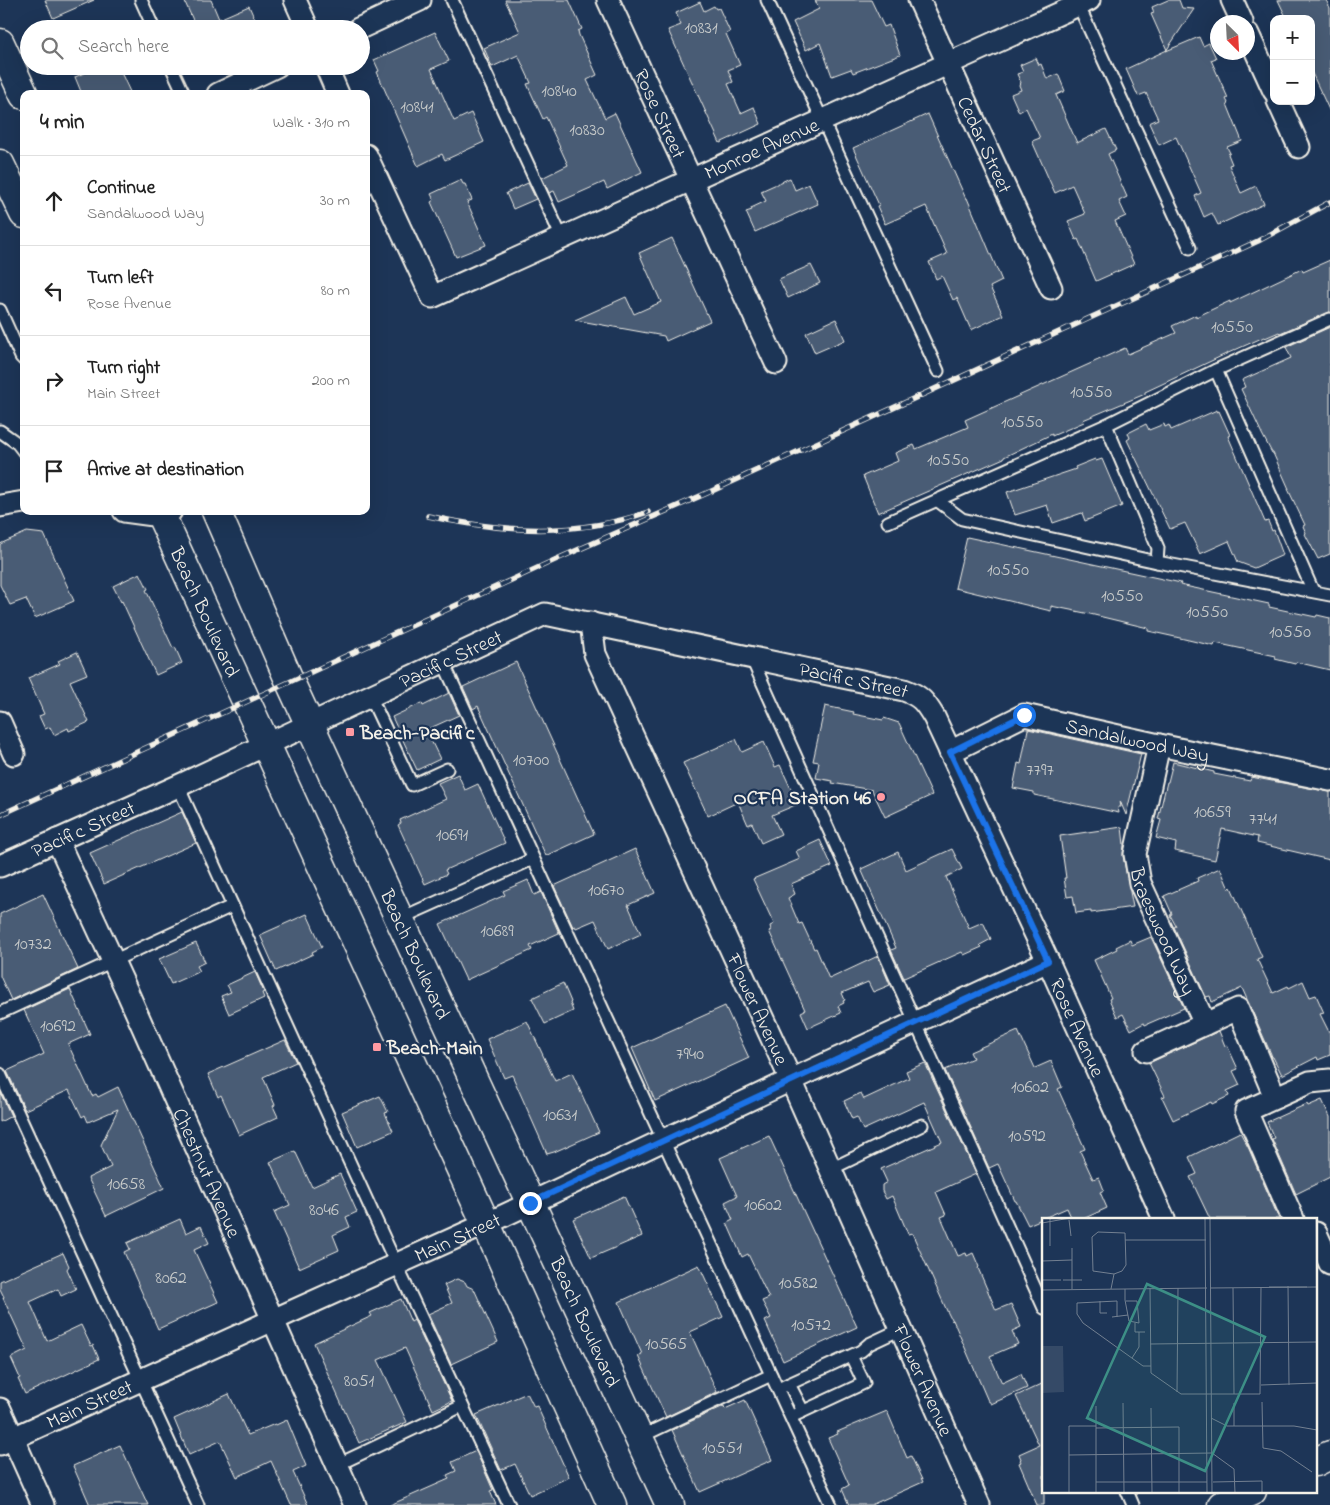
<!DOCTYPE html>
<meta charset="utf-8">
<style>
:root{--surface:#fff;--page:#f2f2f2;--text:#222;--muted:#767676;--line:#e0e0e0}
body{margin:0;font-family:"Indie Flower",sans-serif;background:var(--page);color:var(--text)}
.controls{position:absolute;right:15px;top:15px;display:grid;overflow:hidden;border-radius:10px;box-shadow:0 5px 20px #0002}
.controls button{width:45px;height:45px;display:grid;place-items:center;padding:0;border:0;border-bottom:1px solid var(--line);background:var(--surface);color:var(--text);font:25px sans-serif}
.compass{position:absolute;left:1210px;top:15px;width:45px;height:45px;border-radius:50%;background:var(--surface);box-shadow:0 5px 20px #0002;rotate:156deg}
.stop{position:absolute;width:15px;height:15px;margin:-11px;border:4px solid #1a73e8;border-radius:50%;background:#fff}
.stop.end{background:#1a73e8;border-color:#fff;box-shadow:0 1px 5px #0008}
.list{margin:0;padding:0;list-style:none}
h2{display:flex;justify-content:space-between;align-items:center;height:65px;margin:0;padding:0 20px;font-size:21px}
h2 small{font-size:16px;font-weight:400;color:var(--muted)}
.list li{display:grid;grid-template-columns:32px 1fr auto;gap:15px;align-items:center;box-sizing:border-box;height:90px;padding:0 20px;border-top:1px solid var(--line)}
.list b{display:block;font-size:19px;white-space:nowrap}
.list p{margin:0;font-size:16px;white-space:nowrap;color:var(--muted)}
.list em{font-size:16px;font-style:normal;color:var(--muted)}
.icon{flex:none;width:28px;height:28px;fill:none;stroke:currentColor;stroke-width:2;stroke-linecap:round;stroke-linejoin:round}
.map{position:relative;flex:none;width:1330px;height:1505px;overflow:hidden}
.search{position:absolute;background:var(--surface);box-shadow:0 5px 20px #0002;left:20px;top:20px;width:350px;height:55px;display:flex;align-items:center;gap:12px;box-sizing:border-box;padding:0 18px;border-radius:28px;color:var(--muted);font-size:19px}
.panel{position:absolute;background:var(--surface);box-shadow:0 5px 20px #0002;left:20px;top:90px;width:350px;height:425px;border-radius:10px}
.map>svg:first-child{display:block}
.building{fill:#485b74;stroke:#f4f1e8}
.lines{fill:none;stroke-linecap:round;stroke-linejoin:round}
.lane-casing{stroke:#f4f1e8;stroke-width:15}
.street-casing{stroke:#f4f1e8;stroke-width:25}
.secondary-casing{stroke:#f4f1e8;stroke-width:31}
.primary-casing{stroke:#f4f1e8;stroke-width:31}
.lane{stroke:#1d3557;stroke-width:11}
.street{stroke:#1d3557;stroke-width:21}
.secondary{stroke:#1d3557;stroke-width:28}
.primary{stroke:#1d3557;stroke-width:28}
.rail-casing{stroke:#f4f1e8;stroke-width:5.5}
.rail{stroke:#1d3557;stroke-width:4;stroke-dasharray:11;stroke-linecap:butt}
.route{stroke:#1a73e8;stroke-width:6}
.poi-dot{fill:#ff9aa2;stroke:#1d3557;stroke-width:2}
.labels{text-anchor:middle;stroke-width:4.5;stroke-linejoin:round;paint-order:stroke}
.number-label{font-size:18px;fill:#c9cccb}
.street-label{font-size:20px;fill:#f4f1e8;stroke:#1d3557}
.poi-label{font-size:20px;font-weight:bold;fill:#f4f1e8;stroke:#1d3557;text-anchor:start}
.inset-road{fill:none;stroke:#738091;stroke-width:1}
.view{fill:#3d8f86;fill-opacity:0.15;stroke:#3d8f86;stroke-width:2.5}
.inset-edge{fill:none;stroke:#f4f1e8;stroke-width:2.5}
</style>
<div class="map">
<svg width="1330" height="1505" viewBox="0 0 1330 1505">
<rect width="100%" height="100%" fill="#1d3557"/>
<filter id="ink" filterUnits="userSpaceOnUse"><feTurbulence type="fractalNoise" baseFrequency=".02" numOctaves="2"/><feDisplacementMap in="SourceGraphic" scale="10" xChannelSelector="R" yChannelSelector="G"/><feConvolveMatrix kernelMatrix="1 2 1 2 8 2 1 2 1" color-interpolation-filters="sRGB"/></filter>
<g filter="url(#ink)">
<!-- building -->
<g class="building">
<polygon points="45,0 94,0 53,18"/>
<polygon points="184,0 211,0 219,19 249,6 259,29 197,29"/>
<polygon points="505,0 569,0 582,29 578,31 579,35 597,75 587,80 605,118 615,113 642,172 607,189 604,182 559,202 554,191 549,193 542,178 568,165 546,117 543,119 527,84 531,83 518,55 492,67 484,48 520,32"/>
<polygon points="815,0 871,0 884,27 889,25 900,55 853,73 851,69 832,76 820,43 806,50 793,22 819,9"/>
<polygon points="1168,0 1179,0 1182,8 1194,9 1166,51 1199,37 1203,46 1209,43 1216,58 1211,60 1228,98 1226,99 1228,103 1227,104 1242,141 1227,147 1230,153 1228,154 1232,164 1229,165 1241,193 1256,186 1264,204 1218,225 1212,213 1204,217 1195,196 1201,193 1176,137 1159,145 1149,123 1158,119 1146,93 1138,96 1126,69 1167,50 1151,14 1154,13 1152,7"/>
<polygon points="1278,0 1326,0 1330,8 1330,112 1311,71 1311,19 1287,19"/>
<polygon points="700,2 704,11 714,6 716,9 719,8 730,32 726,34 740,65 728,70 733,82 728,84 741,113 754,107 761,124 720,143 668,30 681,25 676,13"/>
<polygon points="435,32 449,61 431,69 454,121 471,113 484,142 445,160 442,154 418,166 377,72 379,71 374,60"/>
<polygon points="1036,58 1039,65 1041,64 1047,79 1058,74 1065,91 1056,95 1077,143 1106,129 1116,150 1108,154 1127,197 1119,201 1126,216 1115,221 1134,264 1096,281 1078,239 1076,240 1068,221 1085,214 1072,185 1055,193 1032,141 1040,138 1026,108 1019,112 1011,94 1021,90 1019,85 1021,83 1017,74 1023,72 1020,65"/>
<polygon points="100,66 118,66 131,94 82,94 75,77"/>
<polygon points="928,114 966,199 967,198 1002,281 990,287 1003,315 971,330 957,298 953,300 942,276 936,279 929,262 947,254 926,206 885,224 877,206 879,205 853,148"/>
<polygon points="790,178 795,190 809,184 818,204 755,232 746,212 752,210 751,208 766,201 761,191"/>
<polygon points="461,180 463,184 465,184 472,200 467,202 486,245 456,257 431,202 434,200 431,194"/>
<polygon points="528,183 536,199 513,209 506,193"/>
<polygon points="672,238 710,321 666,341 664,336 575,320 626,297 634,314 661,302 639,253"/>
<polygon points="1330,260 1330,312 1280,333 1279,332 1265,338 1264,337 1226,354 1145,392 1145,394 1083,420 1084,422 1052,436 1052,434 1004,457 1004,458 878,513 863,476 898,461 895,453 914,445 916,449 968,427 965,420 1125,348 1128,354 1176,333 1172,326 1196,315 1196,317 1230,301 1230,303 1302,269 1303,272"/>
<polygon points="811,265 820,283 788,298 779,279"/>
<polygon points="836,319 845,340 815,353 806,333"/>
<polygon points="1330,327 1330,554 1318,559 1305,534 1306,533 1303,526 1305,525 1288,489 1289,489 1273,453 1272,453 1262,434 1241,389 1245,387 1242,380 1291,358 1286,347"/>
<polygon points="1217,410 1217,412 1219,411 1230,435 1228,436 1265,522 1268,521 1272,531 1274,530 1283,555 1254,568 1238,562 1229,541 1200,554 1185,523 1170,529 1127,440 1130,438 1128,433 1146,424 1149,430 1164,424 1165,427 1169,425 1171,430"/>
<polygon points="1095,459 1096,461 1102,459 1122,506 1085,521 1082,513 1053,523 1047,505 1015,515 1007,492 1076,469 1075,467"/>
<polygon points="27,532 44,534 74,601 35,618 26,599 10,605 0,585 0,544"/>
<polygon points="967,537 1181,583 1180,585 1269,604 1269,607 1316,617 1317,615 1330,618 1330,670 1296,662 1295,664 1275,659 1276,656 1215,643 1214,646 1180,638 1148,631 1148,628 1090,614 1051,606 1051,611 955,588"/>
<polygon points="140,573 148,589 146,590 173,648 175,647 182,663 156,675 122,601 121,602 113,586"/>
<polygon points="77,652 87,674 70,681 89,722 69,731 68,728 54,735 50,727 45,729 39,716 44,714 28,678 60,664 58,661"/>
<polygon points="516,662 594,834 546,856 478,706 473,709 463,687"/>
<polygon points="449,693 459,715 426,730 440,759 417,770 392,717 422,703 423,706"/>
<polygon points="825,706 854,712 853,714 883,720 884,718 899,723 932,795 885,817 872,790 832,783 833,781 816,778 819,762 813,761"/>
<polygon points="1028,729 1141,754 1126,815 1120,801 1121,807 1118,807 1119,813 1034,795 1034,792 1013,788 1018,763 1021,764"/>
<polygon points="736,739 742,752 764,742 775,767 780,765 798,804 772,815 781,834 761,843 752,823 748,825 738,802 708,816 683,763"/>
<polygon points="1173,762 1214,772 1214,774 1250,781 1251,777 1330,792 1330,860 1257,843 1258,837 1222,829 1215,860 1175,851 1176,843 1156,838 1161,820 1158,819 1167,782 1168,782"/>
<polygon points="458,774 465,790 478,784 505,843 445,870 447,874 425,884 398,825 401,823 400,820 446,799 438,783"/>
<polygon points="182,812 196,843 104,884 90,853"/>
<polygon points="1122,827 1124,845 1123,856 1133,907 1091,913 1091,911 1076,913 1073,896 1067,897 1064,878 1066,878 1060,836"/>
<polygon points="820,840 832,866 791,884 795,894 788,898 799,924 802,923 814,949 816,948 829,979 878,956 890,985 873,992 868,982 842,993 845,1000 843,1001 844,1003 838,1006 841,1013 808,1028 801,1012 805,1010 769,931 771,930 770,926 774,924 753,879 800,859 796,851"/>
<polygon points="635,849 655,893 628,905 641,934 608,949 595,920 576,928 575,926 573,927 554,886"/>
<polygon points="952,849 962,869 946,877 969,928 983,922 991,939 980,945 982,947 964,955 962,952 904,978 891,950 896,948 861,869 898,852 906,870"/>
<polygon points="1220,868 1229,889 1231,887 1262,957 1257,959 1273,993 1288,986 1289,988 1303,981 1310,997 1316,995 1324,1013 1320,1014 1330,1034 1330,1055 1318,1060 1317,1057 1282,1075 1273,1057 1272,1057 1271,1054 1242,988 1212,1002 1210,996 1206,997 1174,927 1176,926 1170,915 1172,914 1164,896 1198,881 1197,878"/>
<polygon points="528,880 534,895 541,892 559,933 530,946 532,950 466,980 440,924 505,895 503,891"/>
<polygon points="43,894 78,969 11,1000 0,976 0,914"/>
<polygon points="307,914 322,947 312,952 313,954 276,971 260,935"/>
<polygon points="1151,937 1184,1008 1145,1025 1144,1023 1131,1030 1123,1014 1117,1017 1109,999 1111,998 1094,960 1117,949 1116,947 1130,940 1132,945"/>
<polygon points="196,943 205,962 197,966 200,971 171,984 159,959"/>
<polygon points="255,972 264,992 262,993 264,998 229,1014 221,996 231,992 227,985"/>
<polygon points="563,983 571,1002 570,1003 573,1011 545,1024 532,998"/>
<polygon points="70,989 90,1034 68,1044 92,1096 96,1094 98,1097 118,1087 164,1188 106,1216 88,1178 111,1167 101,1145 118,1109 88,1122 85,1115 82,1117 69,1090 25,1110 7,1071 44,1054 24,1010"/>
<polygon points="725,1006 749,1058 655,1101 632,1048"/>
<polygon points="527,1021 555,1081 572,1073 599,1132 554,1152 547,1154 512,1075 504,1078 487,1039"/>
<polygon points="1018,1031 1035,1068 1051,1061 1062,1087 1058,1089 1085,1149 1080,1151 1093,1179 1099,1177 1104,1190 1100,1192 1107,1208 1083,1219 1072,1219 1067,1208 1028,1225 1016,1201 1015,1201 998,1164 989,1168 945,1070 973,1058 970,1052"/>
<polygon points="1219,1031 1225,1046 1227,1045 1238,1069 1233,1071 1240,1085 1227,1091 1229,1096 1212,1104 1211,1102 1173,1120 1162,1097 1165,1096 1149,1063"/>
<polygon points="285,1040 296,1062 263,1077 275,1105 273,1106 278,1117 239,1135 221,1095 218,1097 208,1074"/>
<polygon points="925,1063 976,1174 936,1192 946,1215 941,1217 958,1256 966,1253 967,1256 973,1253 979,1267 978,1268 996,1310 1011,1304 1021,1327 1012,1331 1018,1344 990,1356 1002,1383 1021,1374 1027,1388 991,1404 989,1401 988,1401 953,1320 952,1321 947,1311 912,1233 908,1234 892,1196 886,1199 882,1191 882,1185 887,1182 881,1169 942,1142 924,1102 863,1130 857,1117 852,1119 844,1101 861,1093 864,1099 909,1078 906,1071"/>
<polygon points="0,1092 11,1116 0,1122"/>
<polygon points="380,1096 388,1112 385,1113 393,1131 357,1147 342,1112"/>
<polygon points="1322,1100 1330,1117 1330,1177 1296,1194 1272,1139 1274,1138 1267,1122 1307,1104 1308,1106"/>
<polygon points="1240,1132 1249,1149 1279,1219 1210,1219 1198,1194 1190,1177 1197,1174 1189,1157"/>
<polygon points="769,1136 857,1327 783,1361 765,1321 771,1318 762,1301 769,1298 748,1254 742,1257 727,1223 733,1220 725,1202 737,1196 720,1158"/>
<polygon points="295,1151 312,1187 340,1174 357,1212 346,1217 350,1227 333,1235 339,1250 299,1268 274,1212 290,1205 270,1162"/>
<polygon points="624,1196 642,1236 591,1258 573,1219"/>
<polygon points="180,1219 186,1233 201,1226 209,1243 194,1250 218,1302 158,1329 124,1252 130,1249 127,1243"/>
<polygon points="63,1253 69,1266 67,1269 76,1289 61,1296 58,1289 30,1302 47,1341 81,1325 91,1346 93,1345 99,1359 25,1394 18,1379 20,1378 11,1358 27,1350 3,1298 4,1297 0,1289 0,1281"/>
<polygon points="699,1265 723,1317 690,1332 717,1392 666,1417 638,1356 642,1354 619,1302"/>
<polygon points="457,1279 465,1282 467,1286 474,1289 498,1342 451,1364 428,1314 452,1303 444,1285"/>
<polygon points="401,1299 411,1322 414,1320 452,1401 433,1410 405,1348 378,1360 407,1422 359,1443 314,1343 372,1316 370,1313"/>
<polygon points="1044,1383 1044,1505 1037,1505 1019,1463 1021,1462 1020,1460 1021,1459 1019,1454 1039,1445 1016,1396"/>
<polygon points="527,1393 534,1407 537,1406 569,1477 530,1495 515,1464 501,1470 476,1415"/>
<polygon points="229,1394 248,1435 275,1424 276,1425 287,1420 306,1466 293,1472 308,1505 291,1505 271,1461 237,1477 220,1441 189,1455 174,1419"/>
<polygon points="745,1400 772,1460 700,1492 672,1430 724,1406 725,1409"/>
<polygon points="887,1411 907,1458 911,1456 923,1482 871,1505 849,1505 842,1489 849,1485 828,1438 838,1434 837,1432"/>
<polygon points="120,1445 148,1505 90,1505 73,1466"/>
<polygon points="476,1451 493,1490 490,1491 496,1505 390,1505 449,1479 447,1475 456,1471 452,1462"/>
</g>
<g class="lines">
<defs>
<g id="lane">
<polyline points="141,0 154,29"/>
<polyline points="452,0 562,238"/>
<polyline points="767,0 938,371"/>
<polyline points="1077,2 1190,248"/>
<polyline points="171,66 184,94"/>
<polyline points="0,310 21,357 24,360"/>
<polyline points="1216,370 1313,591"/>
<polyline points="1106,425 1158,548 1157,562"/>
<polyline points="0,431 17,443 24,452"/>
<polyline points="938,501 962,519 1157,562 1330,595"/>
<polyline points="888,522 1106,425 1216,370 1330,319"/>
<polyline points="751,657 1044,1308"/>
<polyline points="443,662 831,1505"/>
<polyline points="370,696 412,785 447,769"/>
<polyline points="178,786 396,1264 509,1505"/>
<polyline points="399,919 533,859"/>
<polyline points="0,1013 232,906"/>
<polyline points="0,1074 198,1505"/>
<polyline points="831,1169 922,1125"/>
<polyline points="789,1384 803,1411"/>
<polyline points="778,1389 861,1351 869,1344 901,1329"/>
<polyline points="791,1417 864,1383 851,1356"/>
<polyline points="638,1438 771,1375"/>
<polyline points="337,1465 462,1406"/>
<polyline points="1127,1491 1133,1505"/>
</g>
<g id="street">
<polyline points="295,0 308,29"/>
<path id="s1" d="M608 0 776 363"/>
<path id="s2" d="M919 0 1051 288"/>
<polyline points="1232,0 1242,22"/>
<polyline points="358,29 420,0"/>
<polyline points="1248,34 1274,91"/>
<polyline points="326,66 338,94"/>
<polyline points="218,94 277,66"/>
<polyline points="1278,101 1299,147"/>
<path id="s3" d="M366 155 432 297 1089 0"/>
<polyline points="0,506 24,502"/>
<polyline points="124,511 161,516 171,511"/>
<path id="s4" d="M591 623 595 654 791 1080 979 1505"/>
<polyline points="0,722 14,754"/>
<path id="s5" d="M1159 745 1135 854 1140 883 1205 1024"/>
<path id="s6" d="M950 752 1024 715 1159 745 1330 780"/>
<path id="s7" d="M57 840 126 989 355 1505"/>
<path id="s8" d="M0 866 178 786 545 614 904 690C921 696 925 702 934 717L1048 961 1164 1219"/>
<polyline points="1146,1051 1238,1009 1275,1097"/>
<polyline points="1293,1219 1246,1111 1310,1082 1330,1080"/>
<polyline points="1316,1233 1330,1264"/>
<polyline points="0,1409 43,1505"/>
<path id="s9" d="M0 1444 273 1320 486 1224 791 1080 1048 961"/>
</g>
<g id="secondary">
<polyline points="1316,1462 1330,1455"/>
<polyline points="1222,1505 1252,1491"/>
</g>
<g id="primary">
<polyline points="0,43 24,95"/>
<polyline points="0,164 24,214"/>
<path id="s10" d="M159 511 486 1224 612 1505"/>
<path id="s11" d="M216 511 290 682 670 1505"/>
</g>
</defs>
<!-- lane casing -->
<use href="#lane" class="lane-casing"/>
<!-- street casing -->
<use href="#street" class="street-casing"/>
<!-- secondary casing -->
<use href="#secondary" class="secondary-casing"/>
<!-- primary casing -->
<use href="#primary" class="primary-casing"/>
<!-- lane -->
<use href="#lane" class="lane"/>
<!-- street -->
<use href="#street" class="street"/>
<!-- secondary -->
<use href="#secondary" class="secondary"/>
<!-- primary -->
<use href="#primary" class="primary"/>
<defs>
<g id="rail">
<path d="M428 516C501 532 576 537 648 512"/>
<polyline points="0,815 557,559 714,490 1258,241 1330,202"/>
</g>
</defs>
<!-- rail casing -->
<use href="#rail" class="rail-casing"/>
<!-- rail -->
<use href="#rail" class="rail"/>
</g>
</g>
<g class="lines" filter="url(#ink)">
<!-- route -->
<polyline class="route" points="530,1203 1048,961 950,752 1024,715"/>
</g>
<!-- markers -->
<g class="poi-dot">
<rect x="345" y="727" width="10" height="10" rx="2.5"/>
<circle cx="881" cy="797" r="5"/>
<rect x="372" y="1042" width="10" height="10" rx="2.5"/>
</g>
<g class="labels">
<!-- number labels -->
<g class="number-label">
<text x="701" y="33">10831</text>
<text x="559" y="96">10840</text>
<text x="417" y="112">10841</text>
<text x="587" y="135">10830</text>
<text x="1232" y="332">10550</text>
<text x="1091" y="397">10550</text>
<text x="1022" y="427">10550</text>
<text x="948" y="465">10550</text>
<text x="1008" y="575">10550</text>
<text x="1122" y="601">10550</text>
<text x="1207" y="617">10550</text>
<text x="1290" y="637">10550</text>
<text x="531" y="765">10700</text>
<text x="1040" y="775">7797</text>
<text x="1212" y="817">10659</text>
<text x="1263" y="824">7741</text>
<text x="452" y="840">10691</text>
<text x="606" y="895">10670</text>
<text x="497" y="936">10689</text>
<text x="33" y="949">10732</text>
<text x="58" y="1031">10692</text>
<text x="690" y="1059">7940</text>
<text x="1030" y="1092">10602</text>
<text x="560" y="1120">10631</text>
<text x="1027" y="1141">10592</text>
<text x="126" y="1189">10658</text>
<text x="763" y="1210">10602</text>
<text x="324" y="1215">8046</text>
<text x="171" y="1283">8062</text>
<text x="798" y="1288">10582</text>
<text x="811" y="1330">10572</text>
<text x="666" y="1349">10565</text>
<text x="359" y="1386">8051</text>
<text x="722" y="1453">10551</text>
</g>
<!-- street labels -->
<g class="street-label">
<text dy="7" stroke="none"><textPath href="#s1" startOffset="125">Rose Street</textPath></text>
<text dy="7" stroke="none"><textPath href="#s2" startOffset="159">Cedar Street</textPath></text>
<text dy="7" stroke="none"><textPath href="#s3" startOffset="518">Monroe Avenue</textPath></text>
<text dy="7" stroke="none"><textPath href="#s10" startOffset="111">Beach Boulevard</textPath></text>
<text dy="7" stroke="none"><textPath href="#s8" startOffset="496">Pacific Street</textPath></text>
<text dy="7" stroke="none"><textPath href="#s8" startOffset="916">Pacific Street</textPath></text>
<text dy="7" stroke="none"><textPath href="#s6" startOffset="199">Sandalwood Way</textPath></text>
<text dy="7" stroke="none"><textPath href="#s8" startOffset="91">Pacific Street</textPath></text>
<text dy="7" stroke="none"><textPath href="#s5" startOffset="194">Braeswood Way</textPath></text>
<text dy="7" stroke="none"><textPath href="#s11" startOffset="486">Beach Boulevard</textPath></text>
<text dy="7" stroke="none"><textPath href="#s4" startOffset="422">Flower Avenue</textPath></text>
<text dy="7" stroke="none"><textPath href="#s8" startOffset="1351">Rose Avenue</textPath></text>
<text dy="7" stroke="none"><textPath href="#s7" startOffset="365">Chestnut Avenue</textPath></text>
<text dy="7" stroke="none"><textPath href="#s9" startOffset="502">Main Street</textPath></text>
<text dy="7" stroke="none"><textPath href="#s11" startOffset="891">Beach Boulevard</textPath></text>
<text dy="7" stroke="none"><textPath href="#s4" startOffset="828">Flower Avenue</textPath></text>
<text dy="7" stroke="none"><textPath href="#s9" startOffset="98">Main Street</textPath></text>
</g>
<!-- poi labels -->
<g class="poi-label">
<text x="360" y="739">Beach-Pacific</text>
<text x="871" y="804" text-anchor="end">OCFA Station 46</text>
<text x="387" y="1054">Beach-Main</text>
</g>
</g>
<!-- overview -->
<g transform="translate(1042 1218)">
<rect width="275" height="275" fill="#1d3557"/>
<path d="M0 128H21L22 174 0 175Z" fill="#354a67"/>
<path class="inset-road" d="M8 0V28M163 0 165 275M168 0 170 275M274 0 275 140M27 2 29 18M0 5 28 0M56 14 83 15 84 47 80 53 72 56 51 53 50 19ZM83 22H164M0 43 30 42M0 62H19M21 62H40M246 68 247 167M227 69H265M108 70 109 155 139 176H218L219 69M168 70 275 69M191 70 192 176M30 71V30M69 71 72 56M83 71V82L87 103 97 105 95 83H84M0 72 165 70M58 83V95H65M70 99 86 97M75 99V83L35 85V96L41 105 101 148H109M93 105V114H103M108 126 275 124M90 140 97 129V114M219 167 275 165M135 174 136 70M220 184 221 230 239 233 270 254M81 185 82 275M192 185V208M54 188V275M109 190 110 275M169 200 185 208H252L275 212M54 210 137 209V275M27 237 170 235 192 251 193 275M54 264H165M171 264 220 263V275M27 275V208H54"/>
<path class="view" d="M105 66 223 119 163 253 45 200Z"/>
<rect width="275" height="275" class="inset-edge"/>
</g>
</svg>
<div class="controls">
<button>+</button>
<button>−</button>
</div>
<svg class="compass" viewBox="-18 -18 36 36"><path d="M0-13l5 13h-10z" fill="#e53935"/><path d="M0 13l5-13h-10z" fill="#767676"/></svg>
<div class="stop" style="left:1024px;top:715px"></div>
<div class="stop end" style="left:530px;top:1203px"></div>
<div class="search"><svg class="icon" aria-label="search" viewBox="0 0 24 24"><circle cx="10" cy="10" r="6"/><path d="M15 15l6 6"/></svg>Search here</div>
<section class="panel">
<h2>4 min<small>Walk · 310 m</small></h2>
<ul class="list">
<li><svg class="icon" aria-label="ahead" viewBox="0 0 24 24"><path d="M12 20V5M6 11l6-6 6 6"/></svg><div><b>Continue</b><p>Sandalwood Way</p></div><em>30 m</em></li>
<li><svg class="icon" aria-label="left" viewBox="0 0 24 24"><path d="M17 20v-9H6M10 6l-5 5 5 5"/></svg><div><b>Turn left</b><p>Rose Avenue</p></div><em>80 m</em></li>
<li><svg class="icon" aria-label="right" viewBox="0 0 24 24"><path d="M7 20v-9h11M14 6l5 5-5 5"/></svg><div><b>Turn right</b><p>Main Street</p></div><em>200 m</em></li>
<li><svg class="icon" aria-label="arrive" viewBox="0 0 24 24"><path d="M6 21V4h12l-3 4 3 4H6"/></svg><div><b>Arrive at destination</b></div></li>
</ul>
</section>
</div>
